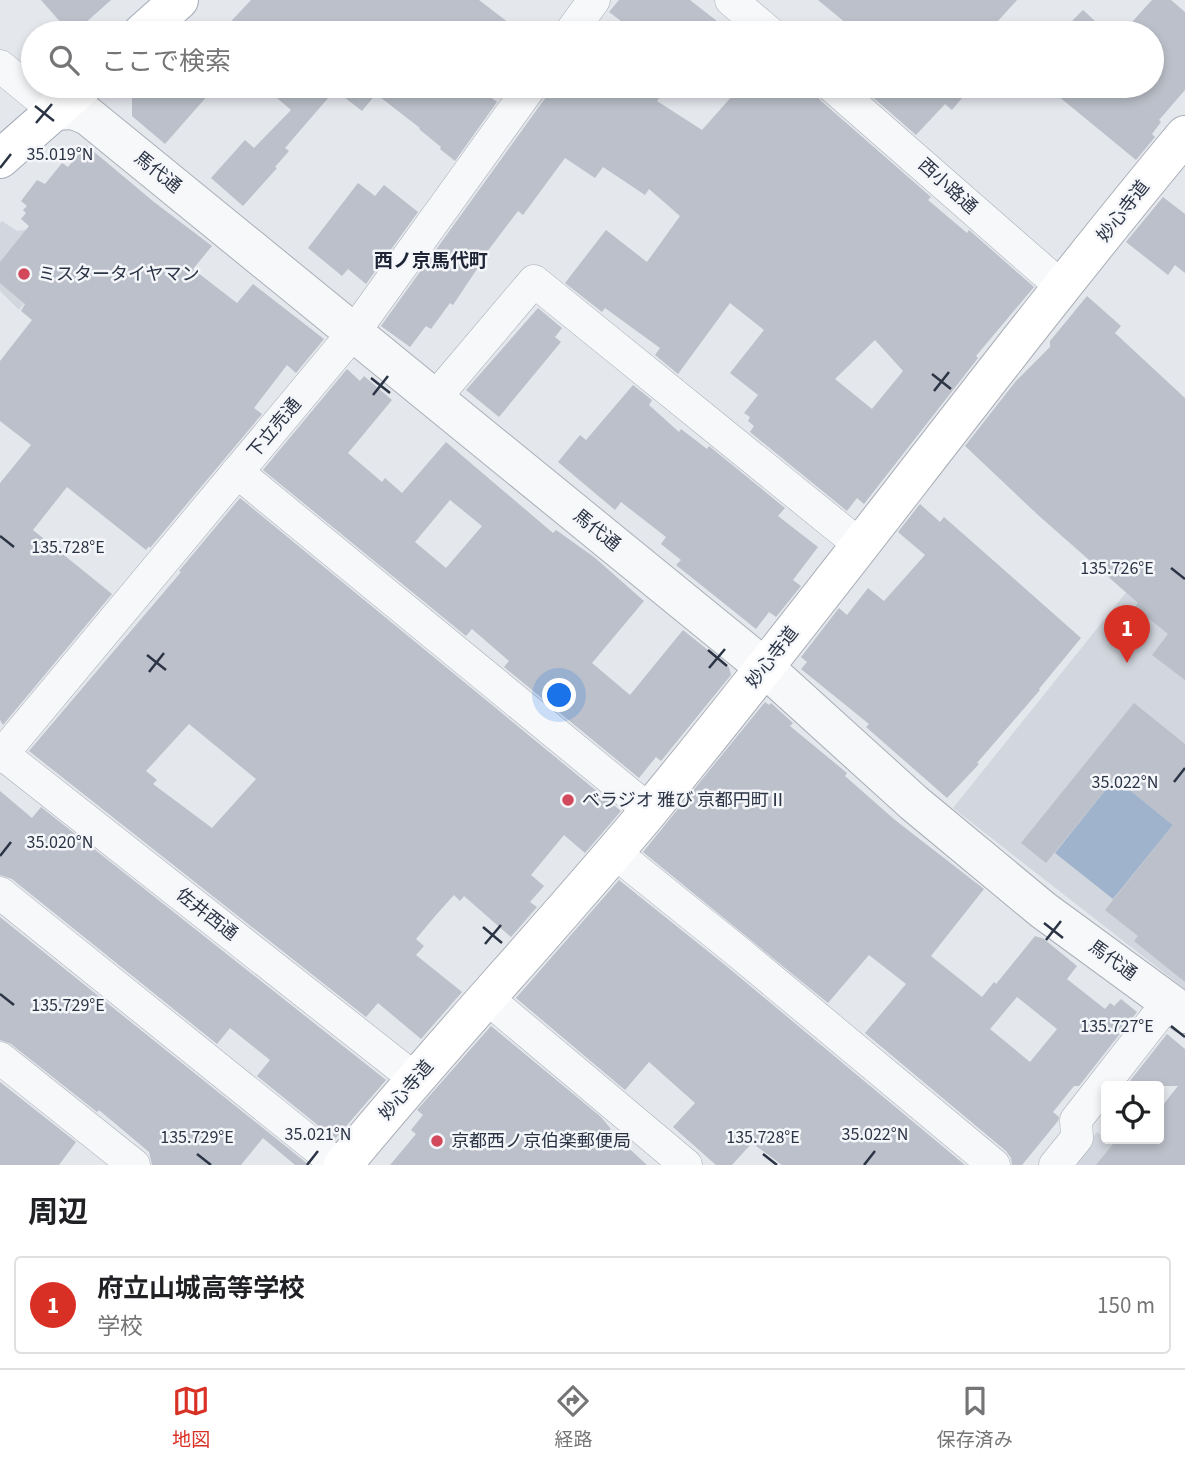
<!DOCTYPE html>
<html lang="ja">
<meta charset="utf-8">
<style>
:root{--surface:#fff;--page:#f2f2f2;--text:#202124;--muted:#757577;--line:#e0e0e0;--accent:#d93025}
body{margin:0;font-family:"Source Sans 3","Noto Sans JP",sans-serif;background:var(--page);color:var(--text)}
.controls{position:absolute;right:21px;bottom:21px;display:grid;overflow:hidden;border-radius:7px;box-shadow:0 4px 10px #0003}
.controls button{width:63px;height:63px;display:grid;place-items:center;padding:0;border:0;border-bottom:2px solid var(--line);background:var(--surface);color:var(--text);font:35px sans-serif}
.you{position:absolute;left:560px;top:696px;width:24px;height:24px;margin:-18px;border:5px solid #fff;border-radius:50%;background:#1a73e8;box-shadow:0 0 0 10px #1a73e833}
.badge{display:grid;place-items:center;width:46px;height:46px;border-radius:50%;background:var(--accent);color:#fff;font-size:23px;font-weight:700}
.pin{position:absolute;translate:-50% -58px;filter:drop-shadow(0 2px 4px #0008)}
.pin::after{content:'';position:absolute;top:37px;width:24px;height:21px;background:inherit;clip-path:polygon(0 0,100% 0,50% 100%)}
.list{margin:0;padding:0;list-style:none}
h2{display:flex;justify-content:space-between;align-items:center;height:91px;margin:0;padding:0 28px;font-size:30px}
h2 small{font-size:23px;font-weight:400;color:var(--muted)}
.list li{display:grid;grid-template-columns:46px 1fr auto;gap:21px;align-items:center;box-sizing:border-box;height:98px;margin:0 14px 14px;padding:0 14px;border:2px solid var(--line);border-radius:7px}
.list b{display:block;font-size:26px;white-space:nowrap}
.list p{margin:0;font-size:23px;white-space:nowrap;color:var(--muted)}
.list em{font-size:23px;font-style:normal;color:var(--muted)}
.icon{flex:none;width:38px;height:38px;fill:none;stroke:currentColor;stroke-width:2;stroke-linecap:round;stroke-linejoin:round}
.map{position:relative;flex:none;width:1185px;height:1165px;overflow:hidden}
.search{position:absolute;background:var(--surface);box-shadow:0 4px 10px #0003;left:21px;right:21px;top:21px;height:77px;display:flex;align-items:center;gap:18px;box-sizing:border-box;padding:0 24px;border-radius:38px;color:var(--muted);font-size:26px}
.sheet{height:203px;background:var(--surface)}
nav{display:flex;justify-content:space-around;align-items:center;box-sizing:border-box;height:98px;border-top:2px solid var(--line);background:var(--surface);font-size:19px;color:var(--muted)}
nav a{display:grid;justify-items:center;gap:4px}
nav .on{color:var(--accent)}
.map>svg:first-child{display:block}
.built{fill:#d2d6de}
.water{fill:#9fb4cc}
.building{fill:#bbc0ca;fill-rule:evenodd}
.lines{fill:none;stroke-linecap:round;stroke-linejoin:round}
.minor-casing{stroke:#a9aeb7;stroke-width:33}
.tertiary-casing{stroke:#a9aeb7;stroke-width:40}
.secondary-casing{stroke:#a9aeb7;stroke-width:40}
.primary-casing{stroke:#a3abb8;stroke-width:40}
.minor{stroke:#f7f8fa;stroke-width:32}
.tertiary{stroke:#f7f8fa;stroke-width:38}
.secondary{stroke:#fff;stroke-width:38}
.primary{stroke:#fff;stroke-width:38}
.ticks{fill:none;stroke:#2b3445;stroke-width:2.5}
.poi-dot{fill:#d1495b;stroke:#f4f6f9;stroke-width:2.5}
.labels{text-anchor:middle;stroke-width:5;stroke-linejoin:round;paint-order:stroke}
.street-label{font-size:18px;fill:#2b3445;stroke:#f4f6f9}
.poi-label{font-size:18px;fill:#2b3445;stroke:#f4f6f9;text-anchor:start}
.neighbourhood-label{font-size:19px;font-weight:bold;fill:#1d2536;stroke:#f4f6f9}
.ticks-label{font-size:18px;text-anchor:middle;fill:#2b3445;stroke:#f4f6f9;stroke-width:5;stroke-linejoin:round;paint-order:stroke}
</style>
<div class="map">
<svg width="1185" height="1165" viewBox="0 0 1185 1165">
<rect width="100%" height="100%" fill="#e4e7ec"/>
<!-- built -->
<g class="built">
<polygon points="2,221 17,231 31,229 63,257 19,310 0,291 0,223"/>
<polygon points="1185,519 1185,989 953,808"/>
<polygon points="1097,1132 1139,1165 1071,1165"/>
</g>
<!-- water -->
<polygon class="water" points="1115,778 1173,825 1113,899 1055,853"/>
<!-- building -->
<g class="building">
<polygon points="41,0 111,0 74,33 70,33"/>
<polygon points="251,0 479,0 522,33 220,33"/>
<polygon points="619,0 690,0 732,33 637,33 609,12"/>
<polygon points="818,0 1017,0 987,33 858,33"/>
<polygon points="1152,0 1171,0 1185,12 1185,90 1159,120 1161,122 1152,134 1155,137 1136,160 1046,86 1152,86 1152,56 1159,47 1152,40 1152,33 1144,33 1132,22"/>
<polygon points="1083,10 1108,33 1060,33"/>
<polygon points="143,86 216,86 165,144 132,116 132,96"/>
<polygon points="263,86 476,86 497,102 455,161 440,149 441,147 419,129 420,128 376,94 362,111 335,90 285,148 289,151 275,167 277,168 243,206 211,178 245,140 254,148 291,110"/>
<path d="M549 86H668L657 101 702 130 741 86H814L815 93 820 100 931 197 928 200 967 233 969 230 1034 287 976 356 978 358 864 504 857 498 847 511 750 432 754 426 748 421 750 417 744 413 758 395 730 373 764 330 730 303 678 374 655 355 660 348 605 308 602 312 565 283 606 230 647 262 680 216 649 189 645 195 603 167 595 178 565 158 523 215 518 211 477 265 479 266 453 305 450 303 431 329 426 326 410 347 381 326 546 97ZM875 340 903 371 872 409 835 379Z"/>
<polygon points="860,86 972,86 952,110 945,104 916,135"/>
<polygon points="86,145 154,202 212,246 193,269 237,303 253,284 324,339 296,373 287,365 254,408 262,414 150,548 149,546 146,550 67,487 33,530 112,594 3,725 0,720 0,483 31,445 0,421 0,361 32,320 21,311 25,304 0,283 0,262 29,226 21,219 26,213 23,210 27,206 21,201 37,180 45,184 62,163 68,167"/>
<polygon points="358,183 375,196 384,185 418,212 366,284 348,269 342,276 308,248"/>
<polygon points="1163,197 1185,214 1185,273 1175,265 1168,275 1126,242"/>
<polygon points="1087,296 1121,326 1115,333 1185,398 1185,680 1152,655 1168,634 1135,607 1138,603 1038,515 965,446 1016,381 1050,347 1050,341"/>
<polygon points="538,308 562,328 555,337 561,342 499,417 466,390"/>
<path d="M347 369 360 381 364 376 392 400 348 453 382 482 385 478 402 493 446 442 553 533 556 530 594 557 644 601 592 663 630 695 683 630 729 667 731 675 661 761 656 757 639 778 504 667 509 661 472 629 466 636 263 470ZM450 500 482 526 446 568 415 542Z"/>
<polygon points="633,385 652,400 649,405 679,432 681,429 707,449 709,446 785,508 778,516 818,547 793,580 801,586 776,617 769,612 756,629 676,565 681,560 661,544 666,537 621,502 615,510 558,462 580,435 586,440"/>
<path d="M240 498 621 811 585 853 564 835 531 875 544 886 530 902 537 907 511 937 464 896 460 901 454 895 436 915 416 939 424 946 416 955 462 992 421 1039 378 1003 366 1017 29 751 181 572 179 571ZM189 724 256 779 212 828 153 784 157 780 146 771Z"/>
<polygon points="920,504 940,522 944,517 1081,638 1039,689 1040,690 977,763 979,764 947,798 866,727 869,724 801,669 807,662 801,657 839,608 847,615 868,588 884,601 925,555 898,532"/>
<path d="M765 702 769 705 771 703 793 723 790 726 847 773 845 776 895 820 984 889 931 956 982 997 994 982 996 984 1035 936 1044 939 1077 966 1067 979 1105 1009 1110 1003 1114 1006 1121 999 1137 1012 1079 1086H1074L1053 1112 1059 1117 1058 1121 1022 1165H1012L1011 1158 1006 1151 865 1033 906 984 869 955 828 1003 643 852ZM1017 997 1057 1029 1030 1062 990 1029Z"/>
<polygon points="1134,703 1185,744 1185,982 1134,941 1138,936 1105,910 1173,825 1115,778 1046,863 1021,843"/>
<polygon points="0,791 32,818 41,807 386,1080 335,1139 257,1076 270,1060 230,1028 217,1044 12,879 0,875"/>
<polygon points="619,880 725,965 965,1165 782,1165 752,1143 732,1165 716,1165 673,1127 695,1103 649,1062 625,1090 516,998"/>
<polygon points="0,917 309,1165 295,1165 263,1138 241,1165 152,1165 149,1152 99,1110 97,1112 11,1044 0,1040"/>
<polygon points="491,1026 601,1117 611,1129 609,1130 647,1165 390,1165 416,1134 411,1130 423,1115 417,1110"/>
<polygon points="1167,1034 1185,1049 1185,1165 1096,1165 1117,1139 1159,1139 1159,1110 1178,1086 1126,1086"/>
<polygon points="0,1082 76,1142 59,1165 0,1165"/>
</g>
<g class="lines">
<defs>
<g id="minor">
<polyline points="731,0 770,33"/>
<polyline points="570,33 594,0"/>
<polyline points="0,66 55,111"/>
<polyline points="832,86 1063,288"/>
<polyline points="435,398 534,281 860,545"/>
<polyline points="237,472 649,810"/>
<polyline points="0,752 414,1078"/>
<polyline points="0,757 354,332 531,86"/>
<polyline points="614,852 737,951 994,1165"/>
<polyline points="0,893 338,1165"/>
<polyline points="487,998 686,1165"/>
<polyline points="0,1058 134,1165"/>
<polyline points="1055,1165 1077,1138 1076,1120 1169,1001"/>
</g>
<polyline id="tertiary" points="55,111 73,110 88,116 764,667 914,803 1043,910 1185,1014"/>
<path id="secondary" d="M343 1165C442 1044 549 931 649 811 832 589 1001 356 1185 135"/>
<g id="primary">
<polyline points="142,33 179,0"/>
<polyline points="0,159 83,86"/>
</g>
</defs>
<!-- minor casing -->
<use href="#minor" class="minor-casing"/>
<!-- tertiary casing -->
<use href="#tertiary" class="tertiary-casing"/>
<!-- secondary casing -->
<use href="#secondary" class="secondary-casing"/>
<!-- primary casing -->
<use href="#primary" class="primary-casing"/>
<!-- minor -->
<use href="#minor" class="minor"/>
<!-- tertiary -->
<use href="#tertiary" class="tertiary"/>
<!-- secondary -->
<use href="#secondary" class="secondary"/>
<!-- primary -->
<use href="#primary" class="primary"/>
</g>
<!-- ticks -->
<path class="ticks" d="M35 106 54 121M36 123 52 104M0 168 11 154M932 374 951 389M371 378 390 393M934 391 949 372M373 395 388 376M0 536 14 547M1171 568 1185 579M708 650 727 666M147 655 166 670M709 668 725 649M149 672 164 653M1174 782 1185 768M0 856 11 842M1044 923 1063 938M483 927 502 943M1046 940 1061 921M485 944 501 925M0 994 14 1005M1171 1026 1185 1037M197 1154 211 1165M763 1154 777 1165M307 1165 318 1151M864 1165 875 1151"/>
<!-- markers -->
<g class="poi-dot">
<circle cx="24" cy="274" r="7"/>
<circle cx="568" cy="800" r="7"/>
<circle cx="437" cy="1141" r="7"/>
</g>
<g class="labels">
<!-- street labels -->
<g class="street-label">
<text transform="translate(158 172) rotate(39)" y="6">馬代通</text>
<text transform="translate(948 186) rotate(42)" y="6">西小路通</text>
<text transform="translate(1123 211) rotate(-52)" y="6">妙心寺道</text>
<text transform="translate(274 428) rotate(-50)" y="6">下立売通</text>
<text transform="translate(597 530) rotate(39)" y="6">馬代通</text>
<text transform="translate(772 657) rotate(-52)" y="6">妙心寺道</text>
<text transform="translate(207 914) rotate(38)" y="6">佐井西通</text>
<text transform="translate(1113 960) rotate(36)" y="6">馬代通</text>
<text transform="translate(406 1090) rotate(-49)" y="6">妙心寺道</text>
</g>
<!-- poi labels -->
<g class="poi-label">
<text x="38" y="280">ミスタータイヤマン</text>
<text x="582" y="806">べラジオ 雅び 京都円町Ⅱ</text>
<text x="451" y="1147">京都西ノ京伯楽郵便局</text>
</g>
<!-- neighbourhood labels -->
<g class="neighbourhood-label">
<text x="431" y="267">西ノ京馬代町</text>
</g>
</g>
<g class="ticks-label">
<text x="60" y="160">35.019°N</text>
<text x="68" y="553">135.728°E</text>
<text x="1117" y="574">135.726°E</text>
<text x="1125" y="788">35.022°N</text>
<text x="60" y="848">35.020°N</text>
<text x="68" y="1011">135.729°E</text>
<text x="1117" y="1032">135.727°E</text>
<text x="318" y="1140">35.021°N</text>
<text x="875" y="1140">35.022°N</text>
<text x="197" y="1143">135.729°E</text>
<text x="763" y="1143">135.728°E</text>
</g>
</svg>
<div class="controls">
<button><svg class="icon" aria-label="locate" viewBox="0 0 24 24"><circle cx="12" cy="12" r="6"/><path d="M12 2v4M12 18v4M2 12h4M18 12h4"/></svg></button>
</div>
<div class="you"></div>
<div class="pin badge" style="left:1127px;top:663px">1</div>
<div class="search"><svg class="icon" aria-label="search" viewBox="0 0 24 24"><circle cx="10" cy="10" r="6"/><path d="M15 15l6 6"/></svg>ここで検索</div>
</div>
<section class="sheet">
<h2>周辺<small></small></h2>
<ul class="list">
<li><span class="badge">1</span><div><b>府立山城高等学校</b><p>学校</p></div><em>150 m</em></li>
</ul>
</section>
<nav>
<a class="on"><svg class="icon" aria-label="map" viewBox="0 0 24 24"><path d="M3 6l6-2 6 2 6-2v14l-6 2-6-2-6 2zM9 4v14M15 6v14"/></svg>地図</a>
<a><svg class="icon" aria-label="directions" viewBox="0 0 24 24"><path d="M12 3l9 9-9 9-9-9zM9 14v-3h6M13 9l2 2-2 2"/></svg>経路</a>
<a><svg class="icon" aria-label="saved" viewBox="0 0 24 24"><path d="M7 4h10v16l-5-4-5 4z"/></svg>保存済み</a>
</nav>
